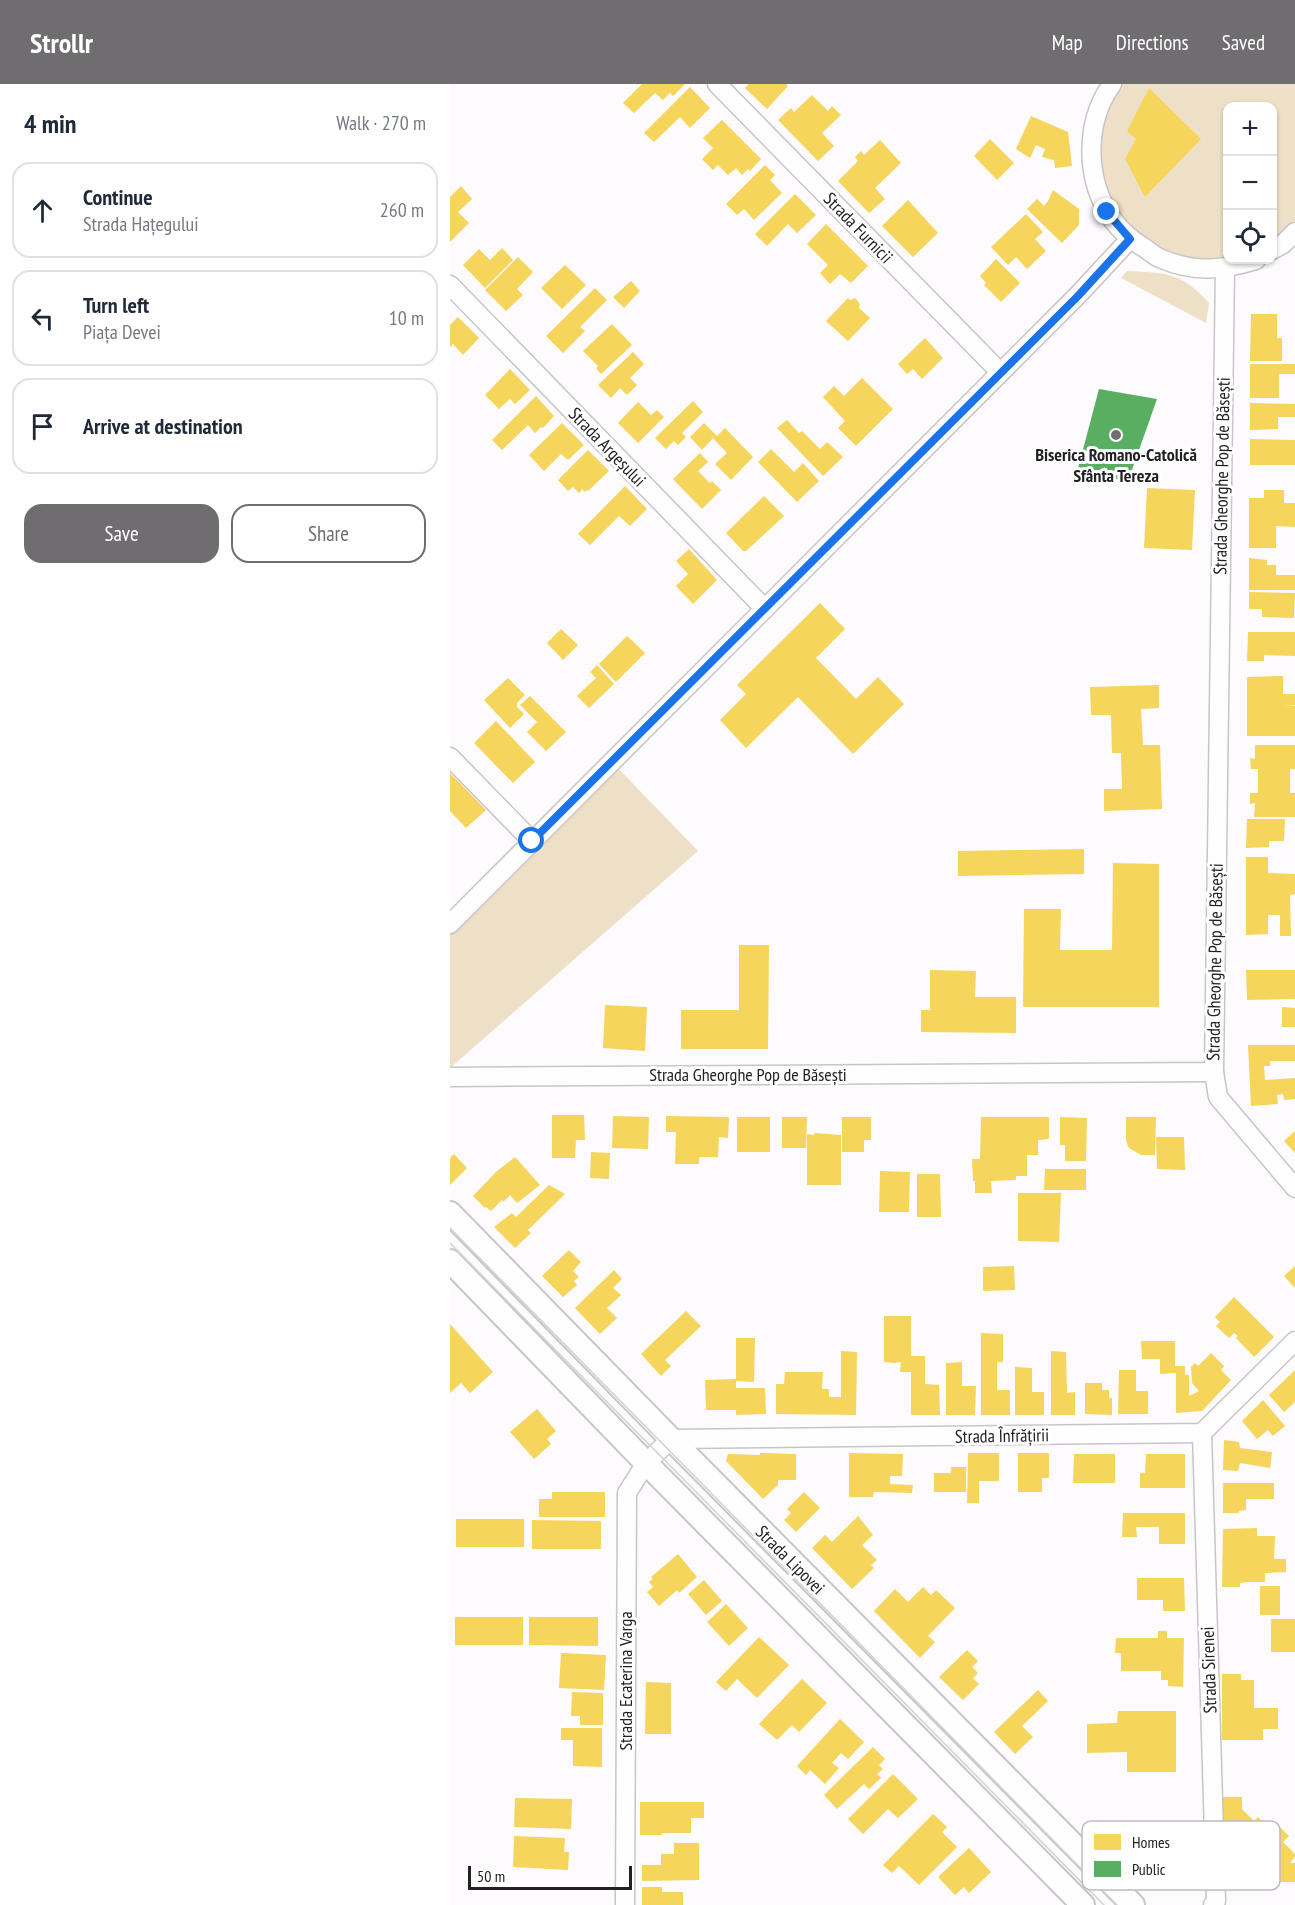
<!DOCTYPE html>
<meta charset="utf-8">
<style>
:root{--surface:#fff;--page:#f6f6f7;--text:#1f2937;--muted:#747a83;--line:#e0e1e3;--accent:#6f6d70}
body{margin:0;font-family:"PT Sans Narrow",sans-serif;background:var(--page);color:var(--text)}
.controls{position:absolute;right:18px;top:18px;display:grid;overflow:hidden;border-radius:12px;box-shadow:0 2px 4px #0004}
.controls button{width:54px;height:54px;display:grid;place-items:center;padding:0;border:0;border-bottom:2px solid var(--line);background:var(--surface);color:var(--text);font:30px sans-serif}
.scale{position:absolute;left:18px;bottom:15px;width:164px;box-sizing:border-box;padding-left:6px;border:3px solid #232024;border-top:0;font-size:16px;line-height:21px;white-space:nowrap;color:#232024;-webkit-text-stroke:4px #fff;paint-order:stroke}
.stop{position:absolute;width:18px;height:18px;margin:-14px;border:4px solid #1a73e8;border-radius:50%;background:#fff}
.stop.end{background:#1a73e8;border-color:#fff;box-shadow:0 2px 6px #0008}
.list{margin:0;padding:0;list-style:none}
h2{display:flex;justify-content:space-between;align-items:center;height:78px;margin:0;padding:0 24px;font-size:26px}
h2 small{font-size:20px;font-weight:400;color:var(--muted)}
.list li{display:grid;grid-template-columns:39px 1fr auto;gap:18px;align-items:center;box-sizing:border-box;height:96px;margin:0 12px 12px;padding:0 12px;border:2px solid var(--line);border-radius:18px}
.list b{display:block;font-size:22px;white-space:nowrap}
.list p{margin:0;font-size:20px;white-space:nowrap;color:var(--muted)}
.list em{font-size:20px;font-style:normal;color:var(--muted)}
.actions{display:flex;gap:12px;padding:18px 24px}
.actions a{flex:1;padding:14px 0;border:2px solid var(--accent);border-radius:18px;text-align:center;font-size:21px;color:var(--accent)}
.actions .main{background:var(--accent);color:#fff}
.icon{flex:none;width:33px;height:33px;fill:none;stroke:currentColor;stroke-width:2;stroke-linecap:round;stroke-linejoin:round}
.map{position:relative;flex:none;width:845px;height:1821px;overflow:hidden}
header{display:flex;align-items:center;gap:36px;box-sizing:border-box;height:84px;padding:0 30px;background:var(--accent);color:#fff}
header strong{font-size:28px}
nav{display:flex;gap:33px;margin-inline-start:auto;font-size:21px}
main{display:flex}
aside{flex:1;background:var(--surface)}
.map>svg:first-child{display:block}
.green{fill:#eee0c6}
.homes{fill:#f6d55c}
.public{fill:#5aae61}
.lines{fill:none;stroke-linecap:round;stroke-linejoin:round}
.minor-casing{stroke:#c8c5c8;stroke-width:21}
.tertiary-casing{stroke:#c8c5c8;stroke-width:26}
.minor{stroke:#fffeff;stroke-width:18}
.tertiary{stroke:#fffeff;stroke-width:22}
.tram{stroke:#d2d2d3;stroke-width:1.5}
.route{stroke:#1a73e8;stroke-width:8}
.poi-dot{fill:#6f6d70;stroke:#fff;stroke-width:2}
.labels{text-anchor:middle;stroke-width:6;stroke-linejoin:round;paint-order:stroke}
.street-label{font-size:18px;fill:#232024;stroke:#fff}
.poi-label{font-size:18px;font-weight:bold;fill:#232024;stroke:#fff}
.key{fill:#fff;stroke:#bdbcbd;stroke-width:1.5}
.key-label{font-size:16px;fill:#232024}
</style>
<header>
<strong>Strollr</strong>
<nav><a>Map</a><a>Directions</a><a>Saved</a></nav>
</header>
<main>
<aside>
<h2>4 min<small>Walk · 270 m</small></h2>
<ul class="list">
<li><svg class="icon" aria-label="ahead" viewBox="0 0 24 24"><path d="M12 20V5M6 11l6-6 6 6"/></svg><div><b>Continue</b><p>Strada Hațegului</p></div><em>260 m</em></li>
<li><svg class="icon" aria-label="left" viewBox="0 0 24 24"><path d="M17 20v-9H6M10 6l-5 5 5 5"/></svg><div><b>Turn left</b><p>Piața Devei</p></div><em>10 m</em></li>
<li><svg class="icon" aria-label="arrive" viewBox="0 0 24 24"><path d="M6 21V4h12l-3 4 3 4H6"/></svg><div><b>Arrive at destination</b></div></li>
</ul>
<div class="actions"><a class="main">Save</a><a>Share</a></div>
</aside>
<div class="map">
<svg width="845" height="1821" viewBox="0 0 845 1821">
<rect width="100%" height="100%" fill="#fdfbfe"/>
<!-- green -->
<g class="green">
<polygon points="662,0 845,0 845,148 823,166 822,22 778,22 778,176 747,184 680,155 643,90"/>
<path d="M677 187C717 189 731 188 759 219L756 239 671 194Z"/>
<polygon points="162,678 248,767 0,984 0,840"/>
</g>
<!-- homes -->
<g class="homes">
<polygon points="192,0 235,0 223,12 220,9 213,16 205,9 184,29 173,19"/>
<polygon points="299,0 336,0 338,2 317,25 295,4"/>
<polygon points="240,3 260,24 240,44 230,33 204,58 194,49"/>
<polygon points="699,4 751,55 695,113 675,75 686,55 677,47"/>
<polygon points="362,11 378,27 382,22 391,31 372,49 384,62 368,77 328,36 341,24 344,28"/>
<polygon points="581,32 618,48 622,82 605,84 604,76 592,73 595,65 586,61 580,74 566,65"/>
<polygon points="272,36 311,75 300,87 298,85 292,91 286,84 278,91 268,81 263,86 252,75 263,64 253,54"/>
<polygon points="540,55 564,79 547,96 524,72"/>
<polygon points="430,56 451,79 425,104 435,115 419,129 388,97 408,77 405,73 411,67 414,71"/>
<polygon points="315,81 325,91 320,96 332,109 304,136 294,125 287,131 276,120"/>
<polygon points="11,102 22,115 8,128 19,139 0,158 0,113"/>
<polygon points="603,106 629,125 629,141 612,159 577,125 587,115 594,122 598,117"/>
<polygon points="345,110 366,131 347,149 338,140 317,162 305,150"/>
<polygon points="458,116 488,149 463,173 432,142"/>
<polygon points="576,130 593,148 585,155 596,167 577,185 566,173 558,181 541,163"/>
<polygon points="376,140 418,182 401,199 390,190 380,200 370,189 378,181 357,160"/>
<polygon points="52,164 63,176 35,204 13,181 29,165 40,176"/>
<polygon points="68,173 83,188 67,205 73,211 56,227 35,206"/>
<polygon points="546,175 570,199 551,218 534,201 536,199 530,192"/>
<polygon points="115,181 136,201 112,225 91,204"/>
<polygon points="181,197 190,207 174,224 163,213"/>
<polygon points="145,204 157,216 130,243 135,247 113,269 96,252"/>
<polygon points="398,214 400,216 405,214 410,220 409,224 420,234 398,257 376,237"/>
<polygon points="801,230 827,230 827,254 832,254 832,277 800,277"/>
<polygon points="8,233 29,254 13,271 3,260 0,263 0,241"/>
<polygon points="162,240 182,261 151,290 146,284 148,282 133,267"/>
<polygon points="475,254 493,274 472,295 463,285 457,290 448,280"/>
<polygon points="183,268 194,280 180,294 187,301 177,311 170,304 161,314 148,301"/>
<polygon points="800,280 845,280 845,290 829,290 829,314 800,314"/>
<polygon points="60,285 80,306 65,320 60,315 49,325 35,311"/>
<polygon points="412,294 443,325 406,362 388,344 395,337 373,313 384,302 394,312"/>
<polygon points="86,312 104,332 93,344 91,343 85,349 78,341 52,366 42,356"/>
<polygon points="243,317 253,328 232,349 236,353 228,361 224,357 216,365 205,354"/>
<polygon points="188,318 201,331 207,326 214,333 188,359 168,339"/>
<polygon points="800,319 845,320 845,333 828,333 828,345 800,346"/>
<polygon points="337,336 349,349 352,347 370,365 377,358 393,373 373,392 327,344"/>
<polygon points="112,339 134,361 118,376 111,370 94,387 79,371"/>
<polygon points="254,339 267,352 275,344 303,373 281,396 265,380 277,369 263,354 252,366 240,353"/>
<polygon points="800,355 845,356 845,381 800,381"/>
<polygon points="321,365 344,388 353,379 369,397 347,418 308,378"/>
<polygon points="138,366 159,387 138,407 137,406 135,408 132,405 129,409 123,403 118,407 108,396"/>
<polygon points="250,369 258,378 248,387 260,399 262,397 271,406 252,425 223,395"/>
<polygon points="175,402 197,425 180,442 169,432 140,461 128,450"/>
<polygon points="697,404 745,406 742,466 694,464"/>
<polygon points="814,406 834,406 834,419 845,419 845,443 826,442 826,464 799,464 799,414 814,414"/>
<polygon points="314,412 334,432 296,467 293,467 276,449"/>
<polygon points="239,465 267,496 243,520 226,502 238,490 226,477"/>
<polygon points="799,474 817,476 817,481 826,481 826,491 845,491 845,506 799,506"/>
<polygon points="799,508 845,509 844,534 812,533 812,525 799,525"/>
<polygon points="370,519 395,545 366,574 406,615 428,593 454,620 403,670 348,613 296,664 270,636 296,610 287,601"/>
<polygon points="111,545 128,561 113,576 97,559"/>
<polygon points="798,548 845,548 845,572 814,571 814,577 797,577"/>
<polygon points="177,552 195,569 166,598 149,580"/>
<polygon points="147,581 164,600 139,624 127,612 146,594 140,588"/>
<polygon points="833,592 833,610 845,610 845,621 835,622 845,622 845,652 797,652 797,593"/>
<polygon points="58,594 75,611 67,619 67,623 74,630 60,644 34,616"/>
<polygon points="709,601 709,624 691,625 693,661 710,661 712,725 654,727 654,705 672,705 671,669 662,669 661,631 641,631 640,603"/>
<polygon points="80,612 116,648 96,667 77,648 87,638 70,621"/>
<polygon points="46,637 85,678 63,699 24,659"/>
<polygon points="805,661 845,661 845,685 840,685 840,709 845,709 845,733 804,733 805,719 800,720 800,709 808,709 808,685 801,685 800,674 805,675"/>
<polygon points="0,689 36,726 16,744 0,727"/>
<polygon points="797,735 835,735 834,757 819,757 819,763 796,764"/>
<polygon points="634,765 634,790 508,792 508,767"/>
<polygon points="796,773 818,773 818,789 845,790 845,810 840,811 841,852 830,852 830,831 818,831 818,850 796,851"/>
<polygon points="663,779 709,780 709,923 573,923 574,825 611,825 610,866 662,866"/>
<polygon points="289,861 319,861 318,965 231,965 231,926 289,926"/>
<polygon points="480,886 526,887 525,913 566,913 566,949 471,948 471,926 480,926"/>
<polygon points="796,886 845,886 845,915 797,916"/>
<polygon points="155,921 197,923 195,967 153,964"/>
<polygon points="832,923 845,924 845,943 832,943"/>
<polygon points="798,961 845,961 845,977 820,977 820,982 814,982 815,996 845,994 845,1015 834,1016 833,1010 827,1011 828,1020 801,1022"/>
<polygon points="102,1031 134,1031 135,1056 126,1056 125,1074 102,1074"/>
<polygon points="163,1032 199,1033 198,1065 162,1064"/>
<polygon points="216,1032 279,1033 278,1054 269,1053 268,1073 249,1073 249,1080 225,1080 226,1048 216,1048"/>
<rect x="287" y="1033" width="33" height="35"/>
<polygon points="332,1033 357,1033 356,1064 332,1064"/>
<polygon points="392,1033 421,1033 421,1056 414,1056 414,1068 392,1068"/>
<polygon points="531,1033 599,1033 599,1055 588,1056 588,1071 577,1071 577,1092 566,1092 566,1096 541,1097 542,1109 525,1109 525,1097 523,1097 522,1075 530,1075"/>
<polygon points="610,1033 637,1034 636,1077 615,1077 615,1061 610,1061"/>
<polygon points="676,1033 706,1033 705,1071 691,1071 679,1064 676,1057"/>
<polygon points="845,1047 845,1069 834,1057"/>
<polygon points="364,1049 391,1051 391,1101 357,1101 357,1050 364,1051"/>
<polygon points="706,1053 734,1053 735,1086 707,1085"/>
<polygon points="141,1068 160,1069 159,1095 140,1094"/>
<polygon points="4,1070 17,1084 0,1101 0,1074"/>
<polygon points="65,1073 90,1101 67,1119 60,1111 53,1118 52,1116 41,1127 36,1123 35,1124 23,1112 47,1087"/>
<polygon points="595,1085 636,1085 636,1106 594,1106"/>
<polygon points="430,1087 460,1088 459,1128 429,1128"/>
<polygon points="467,1090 490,1090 491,1133 467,1133"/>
<polygon points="99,1101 115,1110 78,1146 81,1149 65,1164 44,1143 62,1129 66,1133"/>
<polygon points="568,1109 611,1109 609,1158 568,1157"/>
<polygon points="119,1166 131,1178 123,1187 129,1193 124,1197 127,1201 113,1213 92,1192"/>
<polygon points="564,1182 565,1206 533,1207 533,1183"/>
<polygon points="845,1182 845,1204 834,1192"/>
<polygon points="164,1186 172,1195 163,1204 171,1211 157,1224 167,1234 150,1250 125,1224"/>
<polygon points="784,1213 824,1253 804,1273 786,1254 788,1252 784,1249 779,1254 766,1242 770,1238 765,1233"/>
<polygon points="236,1227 251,1242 215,1276 221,1282 211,1292 191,1270"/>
<polygon points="434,1232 461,1232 461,1272 475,1272 475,1300 489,1301 490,1331 461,1331 461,1288 450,1288 451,1278 444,1279 434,1278"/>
<polygon points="0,1240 43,1288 20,1309 11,1299 0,1309"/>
<polygon points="531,1249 553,1250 553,1278 547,1278 547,1306 560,1306 560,1331 531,1331"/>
<polygon points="286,1254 305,1254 304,1298 286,1297 286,1304 315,1304 316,1330 286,1331 286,1326 256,1326 255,1296 286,1295"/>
<polygon points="691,1257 725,1257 725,1282 735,1282 735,1291 739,1291 739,1312 749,1307 742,1299 741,1283 745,1279 748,1282 761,1269 774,1282 771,1286 781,1296 752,1327 726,1329 726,1289 710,1290 710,1275 692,1275"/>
<polygon points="391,1267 407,1268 406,1331 326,1330 326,1300 334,1300 335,1288 373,1288 372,1305 379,1305 379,1313 391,1313"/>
<polygon points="601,1267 616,1268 617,1309 625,1308 625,1331 601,1331"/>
<polygon points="512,1278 512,1302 526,1302 525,1331 496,1331 496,1279"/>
<polygon points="565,1283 582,1284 582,1308 594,1308 594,1331 565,1331"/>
<polygon points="669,1286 686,1286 686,1307 698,1307 698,1330 668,1330"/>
<polygon points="845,1286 845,1318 834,1328 819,1311"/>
<polygon points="635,1299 652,1299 652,1306 659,1306 659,1314 662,1314 662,1331 635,1330"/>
<polygon points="813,1316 835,1342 823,1352 818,1346 807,1355 792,1337"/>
<polygon points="87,1325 106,1347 97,1355 101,1360 84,1375 60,1348"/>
<polygon points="774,1356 789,1358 790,1364 822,1368 820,1384 790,1379 788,1387 773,1386"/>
<polygon points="310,1369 346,1370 346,1396 328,1396 328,1401 313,1415 276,1377 278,1370 310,1371"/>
<polygon points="399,1369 453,1370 452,1392 440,1392 440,1400 463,1401 462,1409 424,1408 423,1413 399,1413"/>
<polygon points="518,1369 549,1369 549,1397 529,1397 529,1419 517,1419"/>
<polygon points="568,1369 599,1369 599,1394 592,1394 592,1408 568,1408"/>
<polygon points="624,1370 665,1370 665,1399 623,1399"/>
<polygon points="696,1370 735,1370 735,1404 690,1404 690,1389 695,1389"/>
<polygon points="501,1383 516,1383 516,1408 484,1408 484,1389 501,1389"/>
<polygon points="773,1399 824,1399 824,1415 796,1415 796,1426 789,1427 789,1429 773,1429"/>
<polygon points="102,1408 155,1408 155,1433 89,1433 89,1415 102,1415"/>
<polygon points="354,1408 370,1424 346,1448 334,1436 341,1429 337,1425"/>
<polygon points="673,1429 735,1429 735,1460 709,1460 709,1443 686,1443 687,1453 672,1453"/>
<polygon points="408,1432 423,1451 412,1461 427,1476 421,1481 424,1484 402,1505 362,1464 375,1451 382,1458"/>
<rect x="6" y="1435" width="68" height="28"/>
<polygon points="82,1436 151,1437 151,1465 82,1465"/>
<polygon points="807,1444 807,1452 825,1452 824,1475 836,1475 836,1488 815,1489 815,1498 798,1498 790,1499 790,1503 772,1503 773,1445"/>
<polygon points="228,1470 247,1493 229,1509 227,1506 209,1522 197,1508 203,1503 199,1498 203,1495 201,1493"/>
<polygon points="687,1494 734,1494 735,1527 713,1527 713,1516 687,1516"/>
<polygon points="254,1496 272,1517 256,1531 238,1510"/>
<rect x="810" y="1502" width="20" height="29"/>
<polygon points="473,1503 481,1511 486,1506 505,1524 478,1552 485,1558 470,1574 424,1527 445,1505 458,1518"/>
<polygon points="276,1520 298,1544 279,1562 257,1538"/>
<rect x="5" y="1533" width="68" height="28"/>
<polygon points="79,1533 148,1533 148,1562 79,1561"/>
<rect x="821" y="1535" width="24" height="33"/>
<polygon points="708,1547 717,1547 717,1554 734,1554 733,1603 718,1602 718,1596 711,1596 711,1587 671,1587 671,1569 665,1569 666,1554 708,1554"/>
<polygon points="309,1553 339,1581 307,1614 287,1595 276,1607 266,1598"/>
<polygon points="517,1566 528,1577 522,1583 528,1589 523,1594 529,1600 513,1616 489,1593"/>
<polygon points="111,1569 156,1571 154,1606 109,1604"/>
<polygon points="772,1590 791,1590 791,1596 804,1596 804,1624 828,1624 828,1645 813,1645 813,1656 772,1656"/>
<polygon points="352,1595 377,1619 349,1648 342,1641 327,1656 309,1640"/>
<polygon points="196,1598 221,1599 221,1650 195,1650"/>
<polygon points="588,1606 598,1617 572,1642 583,1653 565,1670 544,1648"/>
<polygon points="122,1608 153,1609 153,1641 130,1641 130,1632 121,1632"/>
<polygon points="668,1627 726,1627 726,1688 677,1688 677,1668 637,1669 637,1640 667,1639"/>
<polygon points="390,1635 414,1658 398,1675 391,1669 382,1679 389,1684 375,1700 360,1686 356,1691 347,1682"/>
<polygon points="111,1644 152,1644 152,1683 123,1682 123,1656 111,1656"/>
<polygon points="423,1663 435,1675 429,1681 433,1685 427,1690 431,1694 419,1705 414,1700 387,1725 374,1711"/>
<polygon points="443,1690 468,1715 448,1734 438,1725 413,1750 398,1735"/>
<polygon points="772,1713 792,1713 792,1725 804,1737 808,1733 822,1747 828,1741 839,1752 833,1758 845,1770 845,1773 840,1779 845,1779 845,1798 830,1798 825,1793 821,1796 808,1782 801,1788 791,1778 797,1772 783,1758 790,1751 785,1746 772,1746"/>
<polygon points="65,1714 122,1715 121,1745 64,1743"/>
<polygon points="190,1718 254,1718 254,1734 241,1734 241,1749 212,1749 212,1751 190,1751"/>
<polygon points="483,1730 497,1743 492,1748 507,1763 469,1801 449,1782 442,1789 433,1781"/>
<polygon points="64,1752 115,1754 114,1768 119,1768 118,1786 63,1783"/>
<polygon points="224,1759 249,1759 249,1796 192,1797 192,1781 211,1781 211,1770 224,1770"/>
<polygon points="519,1764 541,1788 519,1809 514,1803 505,1811 488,1793"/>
<polygon points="192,1803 212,1803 212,1808 233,1808 233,1821 192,1821"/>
</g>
<!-- public -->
<polygon class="public" points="649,305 707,315 678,397 627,388"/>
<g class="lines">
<defs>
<g id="minor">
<polyline points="267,0 550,288"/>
<path d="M662 0C636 36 635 88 657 127 666 143 681 156 696 165 701 169 706 173 712 175 744 189 774 186 806 176"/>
<polyline points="822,166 833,160 845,148"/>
<polyline points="0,201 315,525"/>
<polyline points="0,673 82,757"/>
<polyline points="0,840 628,211 680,155"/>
<polyline points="764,988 768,1013 845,1104"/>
<polyline points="0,993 764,988 775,184"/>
<polyline points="752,1349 766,1817 763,1821"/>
<polyline points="175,1821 177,1409 196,1379 221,1355 752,1349 845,1257"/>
</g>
<g id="tertiary">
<polyline points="0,1129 221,1355 683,1821"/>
<polyline points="0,1177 196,1379 633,1821"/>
</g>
</defs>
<!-- minor casing -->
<use href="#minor" class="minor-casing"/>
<!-- tertiary casing -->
<use href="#tertiary" class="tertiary-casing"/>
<!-- minor -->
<use href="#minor" class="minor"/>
<!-- tertiary -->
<use href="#tertiary" class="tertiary"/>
<!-- tram -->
<g class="tram">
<polyline points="0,1144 667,1821"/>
<polyline points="0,1159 654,1821"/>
</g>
</g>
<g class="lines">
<!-- route -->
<polyline class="route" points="82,757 628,212 680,155 657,128"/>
</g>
<!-- markers -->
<circle class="poi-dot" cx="666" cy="351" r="6"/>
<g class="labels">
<!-- street labels -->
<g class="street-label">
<text transform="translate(408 144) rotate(46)" y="6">Strada Furnicii</text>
<text transform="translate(157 363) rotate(46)" y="6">Strada Argeșului</text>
<text transform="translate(772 392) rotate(-89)" y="6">Strada Gheorghe Pop de Băsești</text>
<text transform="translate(765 878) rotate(-89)" y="6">Strada Gheorghe Pop de Băsești</text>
<text x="298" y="997">Strada Gheorghe Pop de Băsești</text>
<text transform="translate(552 1352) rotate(-1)" y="6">Strada Înfrățirii</text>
<text transform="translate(340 1476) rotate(45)" y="6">Strada Lipovei</text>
<text transform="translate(759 1586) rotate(-92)" y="6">Strada Sirenei</text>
<text transform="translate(176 1597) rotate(-90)" y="6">Strada Ecaterina Varga</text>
</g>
<!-- poi labels -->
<g class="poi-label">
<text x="666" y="377">Biserica Romano-Catolică<tspan x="666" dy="21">Sfânta Tereza</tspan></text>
</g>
</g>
<!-- legend -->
<rect x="632" y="1737" width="198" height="69" rx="9" class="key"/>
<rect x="644" y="1750" width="27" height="16" fill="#f6d55c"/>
<rect x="644" y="1777" width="27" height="16" fill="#5aae61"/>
<g class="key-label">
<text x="682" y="1764">Homes</text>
<text x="682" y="1791">Public</text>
</g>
</svg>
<div class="controls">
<button>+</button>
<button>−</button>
<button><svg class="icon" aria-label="locate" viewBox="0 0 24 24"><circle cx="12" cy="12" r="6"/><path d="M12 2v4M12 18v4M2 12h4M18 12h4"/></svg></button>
</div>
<div class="scale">50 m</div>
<div class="stop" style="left:82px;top:757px"></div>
<div class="stop end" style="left:657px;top:128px"></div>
</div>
</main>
